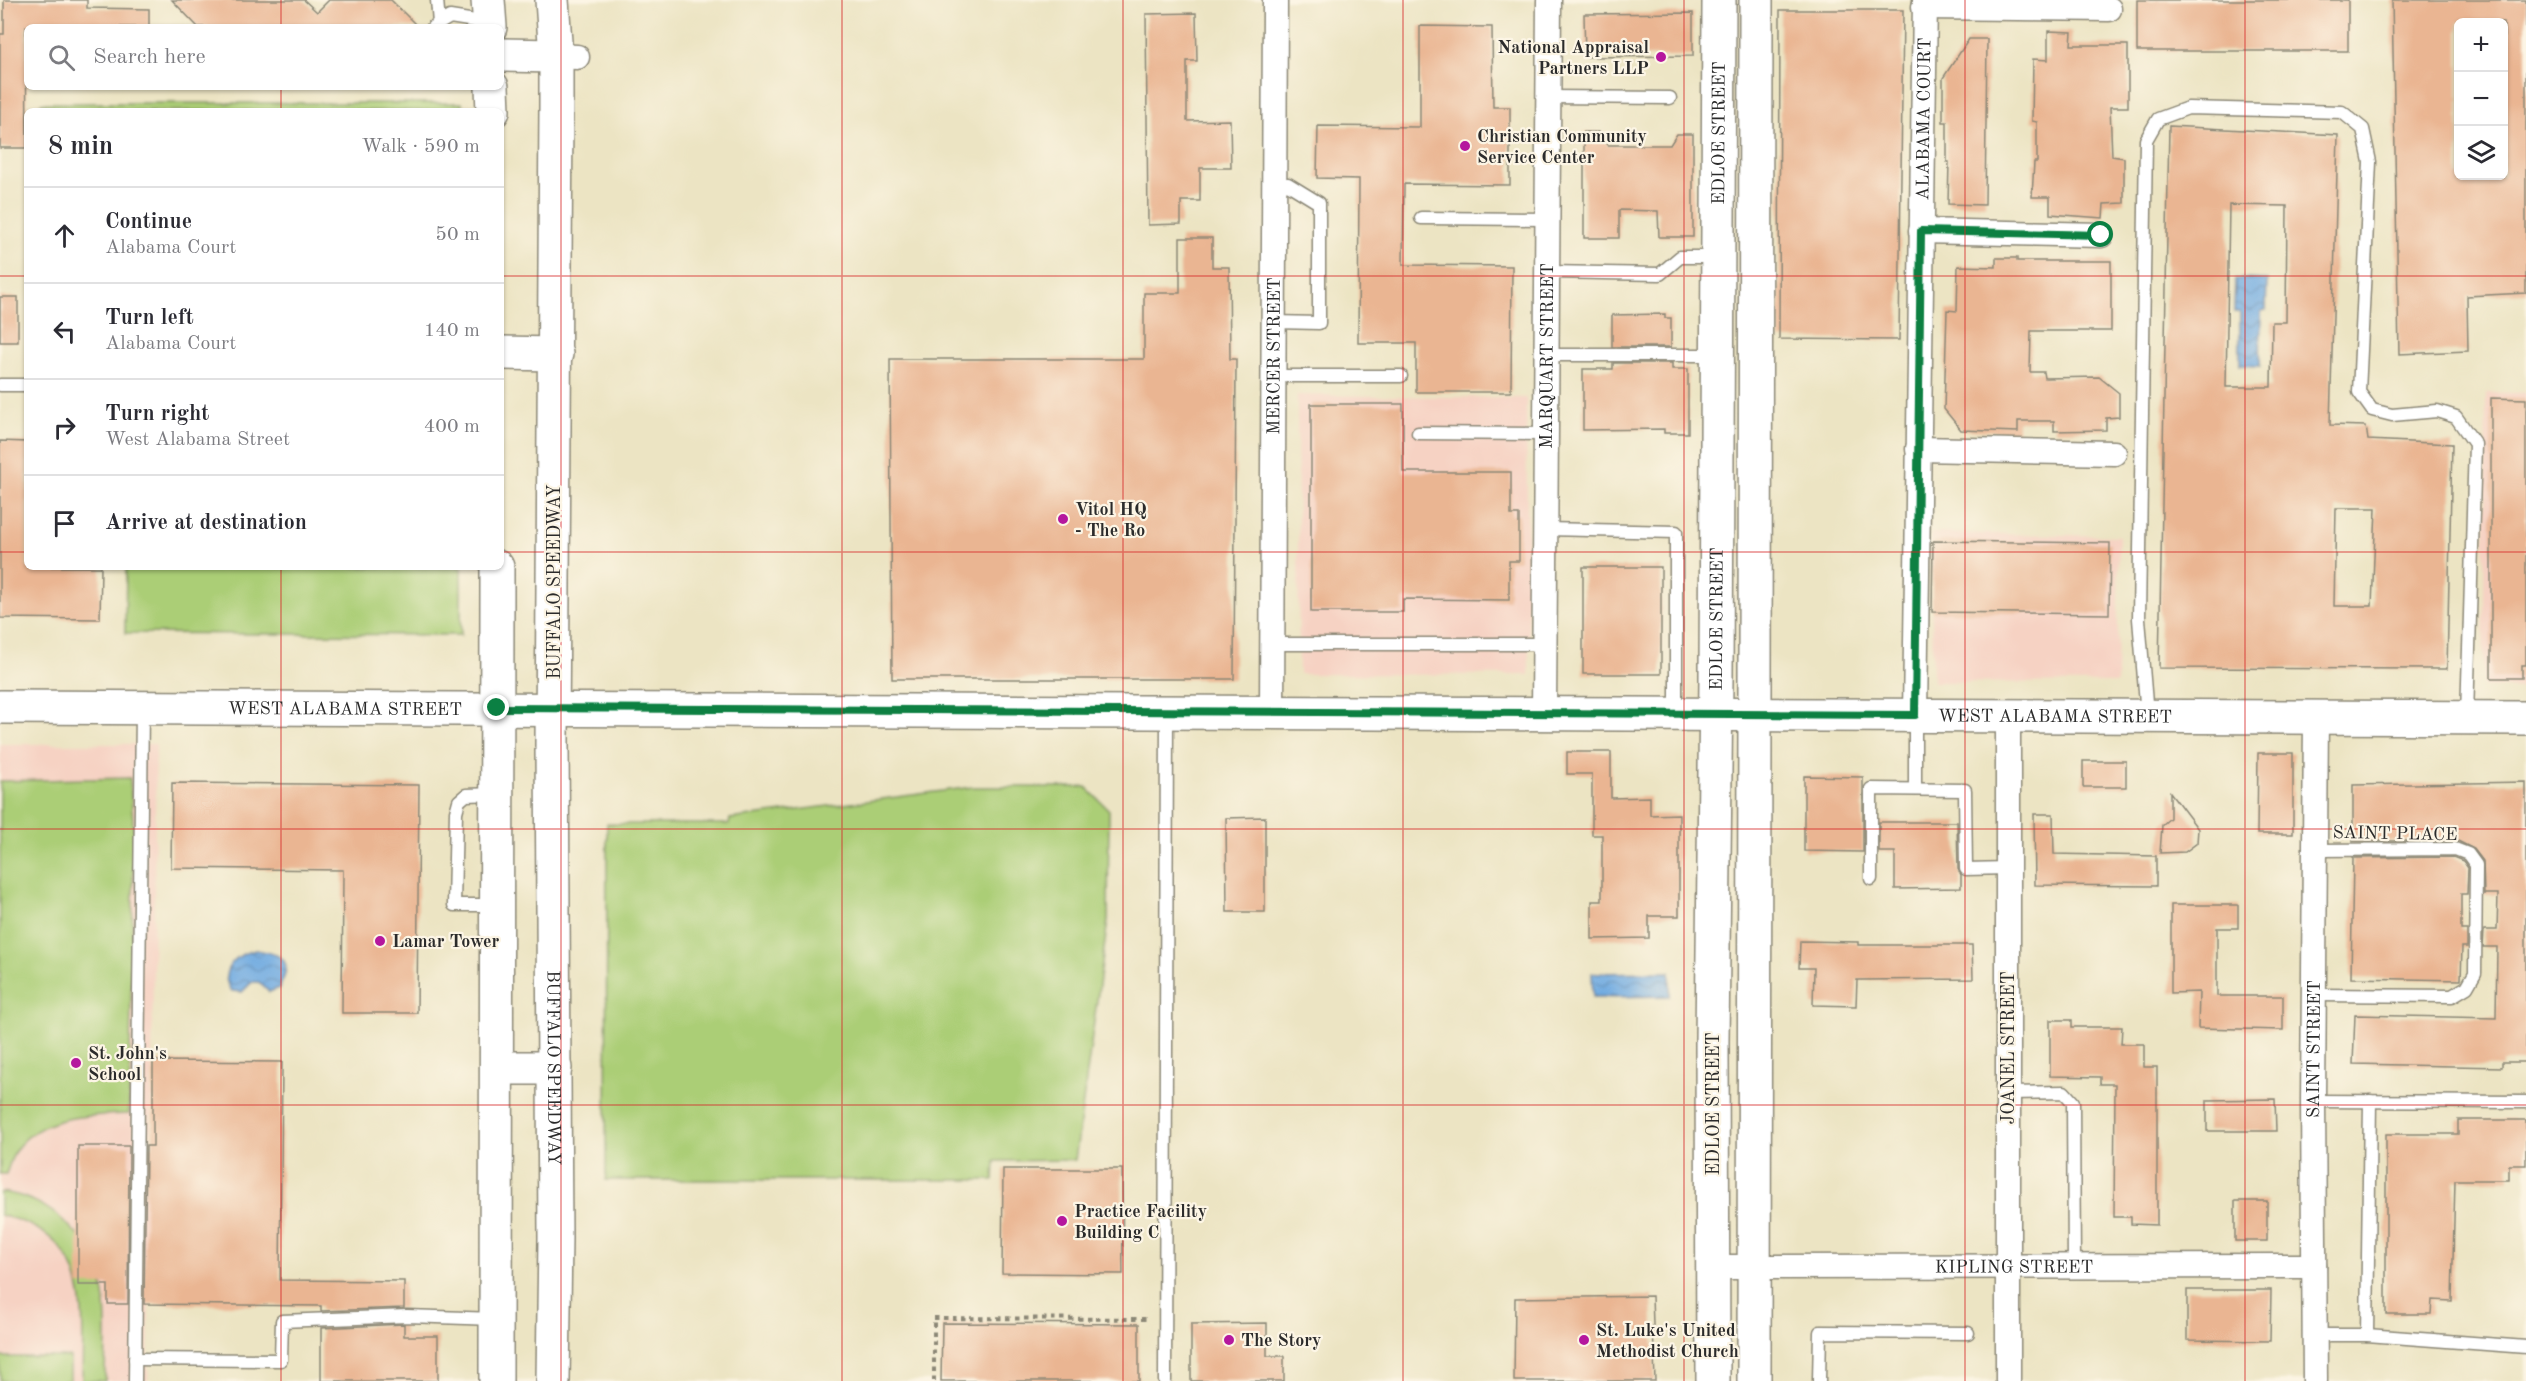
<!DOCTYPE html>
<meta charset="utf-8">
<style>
:root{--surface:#fff;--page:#f2f2f3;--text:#2b2b33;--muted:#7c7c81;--line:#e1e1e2}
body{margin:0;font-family:"Old Standard TT",serif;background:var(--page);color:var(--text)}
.controls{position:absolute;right:18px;top:18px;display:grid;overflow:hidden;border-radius:9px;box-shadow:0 2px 4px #0004}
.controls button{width:54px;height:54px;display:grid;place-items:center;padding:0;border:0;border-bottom:2px solid var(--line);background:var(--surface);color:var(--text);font:30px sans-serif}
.stop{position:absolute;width:18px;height:18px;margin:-14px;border:4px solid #0b8043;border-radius:50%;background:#fff}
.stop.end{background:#0b8043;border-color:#fff;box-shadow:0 2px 6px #0008}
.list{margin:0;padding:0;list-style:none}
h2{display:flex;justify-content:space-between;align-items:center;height:78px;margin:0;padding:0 24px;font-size:26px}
h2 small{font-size:20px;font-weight:400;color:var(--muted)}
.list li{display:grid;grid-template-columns:39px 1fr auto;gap:18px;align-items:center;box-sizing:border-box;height:96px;padding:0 24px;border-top:2px solid var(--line)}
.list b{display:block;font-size:22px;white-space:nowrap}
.list p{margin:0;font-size:20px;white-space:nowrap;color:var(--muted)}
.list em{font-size:20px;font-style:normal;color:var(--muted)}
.icon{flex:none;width:33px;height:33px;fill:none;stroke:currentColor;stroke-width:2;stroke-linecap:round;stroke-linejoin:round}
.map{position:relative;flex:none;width:2526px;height:1381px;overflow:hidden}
.search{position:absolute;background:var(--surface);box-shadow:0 2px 4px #0004;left:24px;top:24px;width:480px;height:66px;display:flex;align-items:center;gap:15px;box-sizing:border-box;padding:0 21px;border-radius:9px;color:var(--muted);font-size:22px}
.panel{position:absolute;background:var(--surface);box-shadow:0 2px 4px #0004;left:24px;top:108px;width:480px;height:462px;border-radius:9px}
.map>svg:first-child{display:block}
.built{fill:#f6d2c3}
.garden{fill:#abce76;stroke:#6b7c50;stroke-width:1.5}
.water{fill:url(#water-waves);stroke:#4e6b86;stroke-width:1.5}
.building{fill:#eab592;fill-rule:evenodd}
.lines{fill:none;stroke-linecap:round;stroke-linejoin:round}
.lane-casing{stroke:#8c8877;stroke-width:15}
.street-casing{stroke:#8c8877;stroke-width:27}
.secondary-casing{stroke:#8c8877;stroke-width:36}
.path{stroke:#8c8877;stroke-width:4;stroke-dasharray:4.5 4.5;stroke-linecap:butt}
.lane{stroke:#fff;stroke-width:12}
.street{stroke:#fff;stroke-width:24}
.secondary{stroke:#fff;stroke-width:33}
.route{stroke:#0b8043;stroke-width:8}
.grid{fill:none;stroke:#d62828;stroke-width:1.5;stroke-opacity:0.55}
.poi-dot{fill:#b5179e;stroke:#fcf5e5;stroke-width:2}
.labels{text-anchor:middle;stroke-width:4.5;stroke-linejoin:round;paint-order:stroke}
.poi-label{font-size:18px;font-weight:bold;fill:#2b2b2b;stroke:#fcf5e5;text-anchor:start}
.street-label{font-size:18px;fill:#2b2b2b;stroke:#fcf5e5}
</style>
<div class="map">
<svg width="2526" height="1381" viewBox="0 0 2526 1381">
<defs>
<pattern id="water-waves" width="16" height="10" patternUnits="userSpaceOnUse" patternTransform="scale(1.5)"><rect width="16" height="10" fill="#71abe1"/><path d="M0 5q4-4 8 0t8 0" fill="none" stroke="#5d8bb7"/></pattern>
</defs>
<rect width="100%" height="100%" fill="#fcf5e5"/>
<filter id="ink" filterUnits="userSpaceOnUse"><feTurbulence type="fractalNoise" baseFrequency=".0167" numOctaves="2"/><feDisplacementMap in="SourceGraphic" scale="12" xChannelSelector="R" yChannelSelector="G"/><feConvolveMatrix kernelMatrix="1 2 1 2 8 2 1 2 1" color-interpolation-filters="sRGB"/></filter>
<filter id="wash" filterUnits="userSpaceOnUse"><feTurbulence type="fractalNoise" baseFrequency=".008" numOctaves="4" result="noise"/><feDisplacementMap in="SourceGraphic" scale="24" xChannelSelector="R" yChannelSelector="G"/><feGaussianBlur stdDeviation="1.35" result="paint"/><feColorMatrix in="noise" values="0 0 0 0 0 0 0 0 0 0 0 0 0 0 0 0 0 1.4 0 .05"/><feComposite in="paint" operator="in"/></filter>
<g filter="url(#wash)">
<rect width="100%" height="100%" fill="#ece4c3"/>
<!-- built -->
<g class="built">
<polygon points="2486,393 2526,393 2526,688 2483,687"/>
<polygon points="1297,395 1526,398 1529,675 1299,674"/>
<polygon points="1931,533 2119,536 2117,683 1933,682"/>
<polygon points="0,744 156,744 148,1381 0,1381"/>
</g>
<!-- garden -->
<g class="garden">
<rect x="41" y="103" width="421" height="8"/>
<polygon points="126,567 461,567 461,635 125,633"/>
<path d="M130 778 134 835 129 1114C91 1115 43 1114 17 1148 12 1155 9 1166 6 1174H0V781Z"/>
<polygon points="973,787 1086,787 1109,810 1108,920 1075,1160 995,1161 994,1180 606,1180 607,824 729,824 730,819"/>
<path d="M0 1192C52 1197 97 1243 104 1294 108 1322 105 1353 105 1381H82C83 1305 93 1237 0 1215Z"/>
<rect x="0" y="1357" width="70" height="24"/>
</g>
<!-- water -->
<g class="water">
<polygon points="2235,279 2267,280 2266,310 2261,311 2260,366 2240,365 2240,312 2234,312"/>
<path d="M256 950C284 954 294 961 279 988L269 992 259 982H252L242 992 232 991C216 971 237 953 256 950Z"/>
<polygon points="1670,972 1670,996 1593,997 1592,973"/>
</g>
<g id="blocks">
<!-- building -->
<g class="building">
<polygon points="4,0 87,0 87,8 149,9 149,27 26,27 27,148 0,148 0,34 4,34"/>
<polygon points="172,0 304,0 317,12 329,0 391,0 418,27 198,27"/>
<rect x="2137" y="0" width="211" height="51"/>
<path d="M2392 0H2526V293L2467 296 2468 351 2399 354ZM2458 22H2504V176H2458Z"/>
<polygon points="1780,10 1903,10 1899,340 1779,339"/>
<polygon points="1196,13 1197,61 1187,61 1187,121 1230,120 1231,168 1200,168 1200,201 1181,201 1181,224 1148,225 1146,14"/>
<polygon points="1693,13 1693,56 1585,57 1584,14"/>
<polygon points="1420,26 1492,27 1493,107 1510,107 1510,185 1404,184 1403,265 1512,266 1511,392 1416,392 1416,343 1358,343 1359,179 1317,178 1318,126 1420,127"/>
<polygon points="2048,31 2072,32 2071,45 2128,45 2128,107 2110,107 2112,156 2124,158 2124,203 2104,204 2103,218 2050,214 2050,197 2032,197 2034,162 2037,162 2037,122 2032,121 2033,59 2048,60"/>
<polygon points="1969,39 1987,39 1985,205 1948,204 1949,162 1947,162 1947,122 1943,122 1943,78"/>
<path d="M2169 126 2338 135 2330 425 2366 426 2368 440 2452 444 2447 669 2159 668ZM2229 205 2287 206 2286 322H2272L2271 387H2226ZM2336 508H2376L2372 606H2334Z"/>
<polygon points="1584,132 1599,132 1608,145 1670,145 1677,134 1693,134 1693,237 1659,237 1658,211 1619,210 1619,238 1584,238"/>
<polygon points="1180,238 1212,238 1212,267 1229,267 1230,359 1236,359 1234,679 892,679 890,359 1144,359 1144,293 1180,293"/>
<polygon points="1996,258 2017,258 2017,261 2111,261 2111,331 2031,331 2030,372 2044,372 2045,378 2099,377 2119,393 2119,417 2106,418 2106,430 2054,431 2054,421 2018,421 2018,432 1961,430 1944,409 1947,310 1957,311 1958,266 1996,267"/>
<rect x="0" y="297" width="18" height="45"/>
<polygon points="1665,314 1665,318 1671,318 1671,347 1612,347 1612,315"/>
<polygon points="1613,363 1672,363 1672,369 1688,369 1688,433 1664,433 1664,429 1583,430 1583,369 1613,369"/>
<polygon points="2491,398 2526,399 2526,665 2522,665 2522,678 2491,678"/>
<polygon points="1311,404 1403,404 1403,472 1511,472 1511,515 1519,515 1519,561 1509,561 1509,600 1403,599 1403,612 1311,612"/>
<polygon points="0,441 27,442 27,567 101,567 100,619 0,618"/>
<polygon points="1933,541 2110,543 2109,614 1932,612"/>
<rect x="1583" y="567" width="78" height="107"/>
<polygon points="1567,752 1611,752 1611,798 1650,797 1650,815 1679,814 1679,916 1649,916 1649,938 1592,939 1592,901 1602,901 1602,835 1592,835 1592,774 1567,774"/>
<polygon points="2258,753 2293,753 2293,834 2257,834"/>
<rect x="2083" y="761" width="43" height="26"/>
<polygon points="1804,776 1863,777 1863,852 1804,851"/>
<polygon points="2526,782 2526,1062 2502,1062 2502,1067 2353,1064 2355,1015 2496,1018 2497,947 2483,947 2484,930 2497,930 2498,894 2484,894 2483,861 2474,849 2458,841 2353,841 2353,785"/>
<polygon points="172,783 419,785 417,1013 342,1013 343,870 171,868"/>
<polygon points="2170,792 2198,829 2197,843 2185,852 2160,853 2162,825 2170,818"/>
<polygon points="2034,814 2053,814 2054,854 2156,856 2156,886 2035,885"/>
<polygon points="1265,817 1265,912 1227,912 1226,818"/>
<polygon points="1879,822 1957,822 1958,869 1961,875 1961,888 1895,889 1895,852 1879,852"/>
<polygon points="2453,857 2463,861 2468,868 2467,894 2461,894 2461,930 2467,930 2467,947 2462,947 2461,980 2351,978 2353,858"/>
<polygon points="2171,905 2238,905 2238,928 2217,928 2217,996 2283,996 2283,1030 2198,1028 2199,992 2171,993"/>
<polygon points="1800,941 1858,942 1858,945 1972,945 1973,979 1857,980 1856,1006 1813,1005 1814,968 1799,968"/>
<polygon points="2050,1020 2072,1020 2072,1027 2122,1027 2121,1044 2144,1044 2144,1067 2157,1067 2157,1225 2131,1224 2131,1217 2114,1217 2115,1084 2100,1084 2100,1077 2050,1076"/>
<polygon points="153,1061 282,1062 280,1280 404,1281 404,1308 321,1311 321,1306 144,1304 146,1146 153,1146"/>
<polygon points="2275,1099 2276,1131 2207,1131 2207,1100"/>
<polygon points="2458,1120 2526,1120 2526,1165 2509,1165 2509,1180 2455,1180 2452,1301 2432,1300 2431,1314 2386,1314 2386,1134 2458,1134"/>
<polygon points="78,1146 129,1146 128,1304 108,1304 108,1285 78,1285"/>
<polygon points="1003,1169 1122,1169 1123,1274 1002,1273"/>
<rect x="2235" y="1201" width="32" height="40"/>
<polygon points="2187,1290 2271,1290 2270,1341 2187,1340"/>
<polygon points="1652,1296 1655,1381 1514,1381 1515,1298"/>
<polygon points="942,1323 1139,1324 1139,1381 941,1381"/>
<polygon points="1267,1323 1267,1356 1284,1356 1284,1381 1191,1381 1191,1324"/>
<polygon points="404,1324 404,1336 438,1336 438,1381 321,1381 321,1328"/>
</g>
</g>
</g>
<g filter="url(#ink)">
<use href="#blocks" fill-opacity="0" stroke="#8c8877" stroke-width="1.5"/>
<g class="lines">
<defs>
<g id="lane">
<polyline points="437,0 439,23"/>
<polyline points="433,27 450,17 488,23"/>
<polyline points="1548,97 1670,98"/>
<polyline points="1421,218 1547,219"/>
<polyline points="1547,272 1660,274 1680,257 1717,257"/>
<polyline points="1274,322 1319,323 1319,203 1288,184 1274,186"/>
<polyline points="1547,355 1716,355"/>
<polyline points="1274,376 1401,376"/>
<polyline points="0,385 27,385"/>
<polyline points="1418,433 1546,434"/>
<polyline points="1546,529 1676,532 1676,713"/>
<polyline points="1273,644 1545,644"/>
<polyline points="1915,715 1915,789"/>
<polyline points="2147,715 2139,619 2146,140 2158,119 2188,108 2342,112 2363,129 2370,162 2359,392 2372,410 2392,415 2437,411 2456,417 2475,444 2467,717"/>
<polyline points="1871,879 1871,789 1965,790 1966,869 2008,868"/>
<polyline points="494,905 454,905 456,812 459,801 466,795 496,794"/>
<polyline points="2315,995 2452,996 2467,987 2475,973 2476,865 2468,854 2455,849 2316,850"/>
<polyline points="2008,1093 2064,1092 2073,1102 2074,1266"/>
<polyline points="2313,1101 2526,1102"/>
<polyline points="2315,1335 2367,1335 2526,1347"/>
<polyline points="2367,1335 2370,1101"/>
<polyline points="135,1359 281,1360 282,1321 407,1316 495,1319"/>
<polyline points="135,1381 142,708"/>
<polyline points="1165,1381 1167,713"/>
<polyline points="1819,1381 1820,1332 1968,1333"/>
</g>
<g id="street">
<polyline points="1924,7 2109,9"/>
<polyline points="556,56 577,57"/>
<polyline points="1921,231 2101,235"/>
<polyline points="1918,449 2114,453"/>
<path id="s1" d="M1272 712 1275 0"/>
<path id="s2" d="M1544 713 1549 0"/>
<path id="s3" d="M1915 715 1925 0"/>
<polyline points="2008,716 2008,1381"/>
<path id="s4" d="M1714 1267 2314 1266"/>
<path id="s5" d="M2315 1381 2313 1101 2316 717"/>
</g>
<g id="secondary">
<polyline points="488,0 490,27"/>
<path id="s6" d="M552 0 556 56V106L552 743 555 1238 553 1381"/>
<polyline points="501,55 556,56"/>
<polyline points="492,87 493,111"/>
<polyline points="501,353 556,354"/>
<path id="s7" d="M0 707 2526 718"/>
<polyline points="497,1068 555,1068"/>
<polyline points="496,1381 497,567"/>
<path id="s8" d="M1713 1381 1712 1042 1716 679 1719 0"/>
<polyline points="1754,1381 1756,0"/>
</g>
</defs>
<!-- lane casing -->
<use href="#lane" class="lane-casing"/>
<!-- street casing -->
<use href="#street" class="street-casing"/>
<!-- secondary casing -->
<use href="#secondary" class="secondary-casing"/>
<!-- path -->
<polyline class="path" points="934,1381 934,1318 1150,1319"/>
<!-- lane -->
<use href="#lane" class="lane"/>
<!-- street -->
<use href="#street" class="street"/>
<!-- secondary -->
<use href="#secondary" class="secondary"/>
</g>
</g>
<g class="lines" filter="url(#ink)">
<!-- route -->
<polyline class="route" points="497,708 1915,715 1921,231 2101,235"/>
</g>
<!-- grid -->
<path class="grid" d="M281 0V27M561 0V1381M842 0V1381M1123 0V1381M1403 0V1381M1684 0V1381M1965 0V1381M2245 0V1381M281 87V111M0 276H27M501 276H2526M0 552H27M501 552H2526M281 567V1381M0 829H2526M0 1105H2526"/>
<!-- markers -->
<g class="poi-dot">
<circle cx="1661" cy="57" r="6"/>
<circle cx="1465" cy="146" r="6"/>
<circle cx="1063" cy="519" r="6"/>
<circle cx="380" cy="941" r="6"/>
<circle cx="76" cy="1063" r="6"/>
<circle cx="1062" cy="1221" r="6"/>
<circle cx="1229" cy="1340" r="6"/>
<circle cx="1584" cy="1340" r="6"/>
</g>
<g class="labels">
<!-- poi labels -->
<g class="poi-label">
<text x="1649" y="53" text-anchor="end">National Appraisal<tspan x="1649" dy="21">Partners LLP</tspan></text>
<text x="1477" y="142">Christian Community<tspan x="1477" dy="21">Service Center</tspan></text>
<text x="1075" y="515">Vitol HQ<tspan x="1075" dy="21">- The Ro</tspan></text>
<text x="392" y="947">Lamar Tower</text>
<text x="88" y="1059">St. John's<tspan x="88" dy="21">School</tspan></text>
<text x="1074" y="1217">Practice Facility<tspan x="1074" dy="21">Building C</tspan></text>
<text x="1596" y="1336">St. Luke's United<tspan x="1596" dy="21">Methodist Church</tspan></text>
<text x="1241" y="1346">The Story</text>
</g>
<!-- street labels -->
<g class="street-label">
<text dy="6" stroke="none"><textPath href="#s3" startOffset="596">ALABAMA COURT</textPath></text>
<text dy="6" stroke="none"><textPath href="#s8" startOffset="1248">EDLOE STREET</textPath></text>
<text dy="6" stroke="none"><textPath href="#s1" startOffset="356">MERCER STREET</textPath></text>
<text dy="6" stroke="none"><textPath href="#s2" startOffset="357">MARQUART STREET</textPath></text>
<text transform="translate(554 582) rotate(-90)" y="6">BUFFALO SPEEDWAY</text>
<text dy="6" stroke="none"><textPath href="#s8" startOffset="762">EDLOE STREET</textPath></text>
<text dy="6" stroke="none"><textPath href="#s7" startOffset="345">WEST ALABAMA STREET</textPath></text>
<text dy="6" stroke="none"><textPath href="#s7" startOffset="2055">WEST ALABAMA STREET</textPath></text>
<text transform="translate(2395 833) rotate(1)" y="6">SAINT PLACE</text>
<text transform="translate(2008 1048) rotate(-90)" y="6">JOANEL STREET</text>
<text dy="6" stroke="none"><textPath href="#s5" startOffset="332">SAINT STREET</textPath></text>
<text dy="6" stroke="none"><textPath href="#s6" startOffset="1068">BUFFALO SPEEDWAY</textPath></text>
<text transform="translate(1713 1104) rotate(-90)" y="6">EDLOE STREET</text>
<text dy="6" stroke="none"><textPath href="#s4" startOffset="300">KIPLING STREET</textPath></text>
</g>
</g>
</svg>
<div class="controls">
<button>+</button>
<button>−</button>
<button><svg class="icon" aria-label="layers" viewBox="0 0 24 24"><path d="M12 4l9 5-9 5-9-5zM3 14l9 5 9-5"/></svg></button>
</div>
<div class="stop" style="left:2101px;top:235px"></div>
<div class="stop end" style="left:497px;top:708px"></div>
<div class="search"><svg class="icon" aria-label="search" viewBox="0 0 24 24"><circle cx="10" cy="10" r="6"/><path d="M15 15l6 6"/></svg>Search here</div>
<section class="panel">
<h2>8 min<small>Walk · 590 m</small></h2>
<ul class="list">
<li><svg class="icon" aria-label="ahead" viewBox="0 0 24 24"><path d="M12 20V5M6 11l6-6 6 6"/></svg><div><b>Continue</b><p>Alabama Court</p></div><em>50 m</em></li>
<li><svg class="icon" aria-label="left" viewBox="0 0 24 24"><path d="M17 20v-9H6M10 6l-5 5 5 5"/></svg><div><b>Turn left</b><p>Alabama Court</p></div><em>140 m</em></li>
<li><svg class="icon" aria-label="right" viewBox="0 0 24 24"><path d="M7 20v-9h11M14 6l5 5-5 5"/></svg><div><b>Turn right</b><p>West Alabama Street</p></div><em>400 m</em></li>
<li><svg class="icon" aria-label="arrive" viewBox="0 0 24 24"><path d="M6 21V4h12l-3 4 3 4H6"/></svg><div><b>Arrive at destination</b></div></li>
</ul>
</section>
</div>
